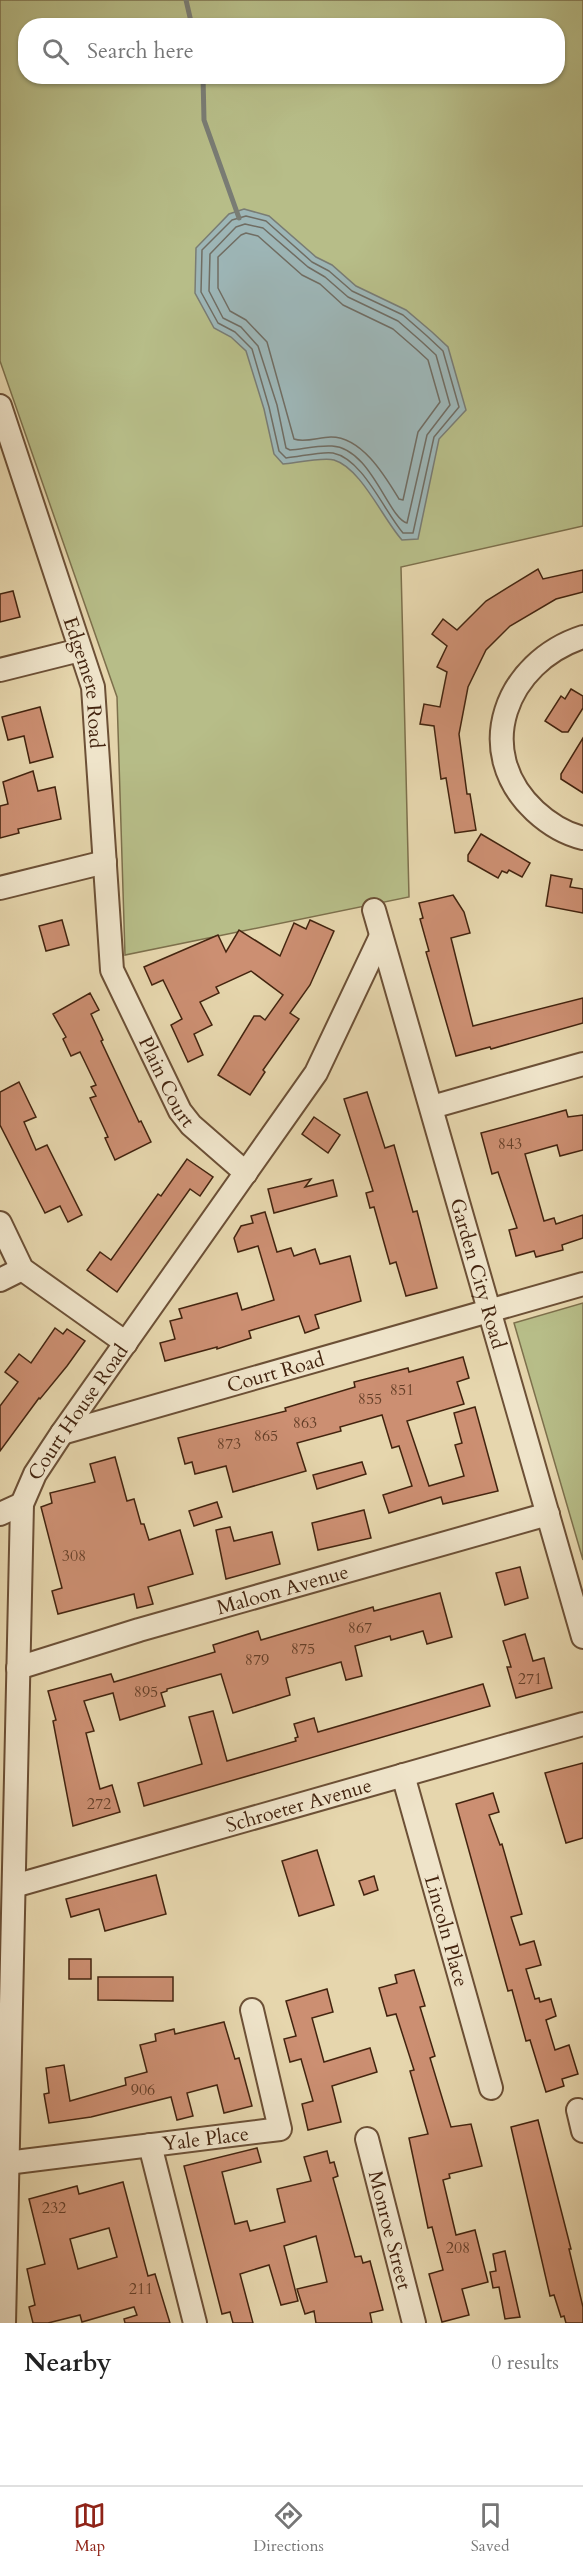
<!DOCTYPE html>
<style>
:root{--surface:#fff;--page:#f6f6f6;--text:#222;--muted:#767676;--line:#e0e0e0;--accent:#8f2418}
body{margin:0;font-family:Cardo,serif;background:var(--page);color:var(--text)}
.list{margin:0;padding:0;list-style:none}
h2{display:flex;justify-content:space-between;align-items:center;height:78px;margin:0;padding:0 24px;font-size:26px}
h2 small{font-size:20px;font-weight:400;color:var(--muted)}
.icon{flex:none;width:33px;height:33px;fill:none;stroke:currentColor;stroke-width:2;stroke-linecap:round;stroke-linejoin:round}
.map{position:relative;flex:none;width:583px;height:2323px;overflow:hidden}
.search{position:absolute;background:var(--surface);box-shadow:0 2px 4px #0004;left:18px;right:18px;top:18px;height:66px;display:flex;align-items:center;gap:15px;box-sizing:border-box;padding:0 21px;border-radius:24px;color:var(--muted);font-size:22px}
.sheet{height:162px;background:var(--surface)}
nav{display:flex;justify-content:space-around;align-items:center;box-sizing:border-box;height:84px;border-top:2px solid var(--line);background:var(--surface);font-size:16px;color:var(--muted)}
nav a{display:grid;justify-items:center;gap:3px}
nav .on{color:var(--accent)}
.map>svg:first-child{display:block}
.green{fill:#b7bd88;stroke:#7d704c;stroke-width:1.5;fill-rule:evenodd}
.water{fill:#9db6b7;stroke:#797c74;stroke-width:1.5}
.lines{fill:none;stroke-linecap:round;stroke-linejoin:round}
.shore{stroke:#706d63;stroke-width:1.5}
.stream{stroke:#797c74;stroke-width:5}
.building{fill:#cc8f72;stroke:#43240f;stroke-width:1.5;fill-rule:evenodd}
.minor-casing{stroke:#6c5036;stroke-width:26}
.minor{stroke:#efe4ca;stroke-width:22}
.labels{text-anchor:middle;stroke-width:4.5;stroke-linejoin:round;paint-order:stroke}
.number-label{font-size:16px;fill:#653f28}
.street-label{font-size:20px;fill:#43240f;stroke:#efe4ca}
</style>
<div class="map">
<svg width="583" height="2323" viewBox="0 0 583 2323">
<rect width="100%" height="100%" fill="#e6d6ad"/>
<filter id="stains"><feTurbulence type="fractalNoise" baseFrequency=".00333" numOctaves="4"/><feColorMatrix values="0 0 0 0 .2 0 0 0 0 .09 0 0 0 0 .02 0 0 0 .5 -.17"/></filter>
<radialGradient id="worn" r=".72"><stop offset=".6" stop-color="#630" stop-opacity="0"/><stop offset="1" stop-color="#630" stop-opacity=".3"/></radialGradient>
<!-- green -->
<g class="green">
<path d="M0 0H583V526L401 567 409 897 125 955 117 697 0 361ZM26 26H558V76H26Z"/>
<polygon points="583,1303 583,1560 514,1323"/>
</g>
<!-- water -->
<path class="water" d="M244 209 269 216 316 257 332 265 356 286 406 310 432 332 448 347 466 410 439 439 418 539 402 540C383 519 361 468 334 460 323 457 295 463 283 464L274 454 264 409 246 351 231 337 214 328 195 293 196 248 229 214Z"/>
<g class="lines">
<!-- shore -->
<g class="shore">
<path d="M246 216 266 221 312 262 329 271 352 291 403 315 427 336 443 351 459 407 434 437 413 533H403C384 511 363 459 333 453 322 451 299 457 286 458L279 451 269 407 252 349 235 332 218 323 201 292 202 250 232 220Z"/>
<path d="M245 224 263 228 308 267 325 277 348 297 398 321 422 342 436 355 450 405 427 435 407 523C388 518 371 448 332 446 318 445 303 449 290 450L286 448 277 405 258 346 241 327 223 318 209 291 210 254 236 227Z"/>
<path d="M246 233 258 236 302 275 320 284 343 305 393 329 416 349 428 360 440 402 418 432 403 500 399 499C385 476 362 437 331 437 319 437 305 443 294 439L267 342 246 320 230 311 218 288V257L241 235Z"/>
</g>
<!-- stream -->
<g class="stream">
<polyline points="186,0 192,26"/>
<polyline points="203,76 204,120 239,218"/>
</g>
</g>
<!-- building -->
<g class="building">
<polygon points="538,569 543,579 583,570 583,592 556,599 510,626 486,650 468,687 459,734 467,794 470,794 476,830 455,833 446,778 441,779 434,726 420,724 424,704 440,707 447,672 437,667 447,646 432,634 443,619 457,630 486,601"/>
<polygon points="13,591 20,617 0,622 0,594"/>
<polygon points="571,689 583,696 583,708 568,732 562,732 545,721 561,696 565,699"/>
<polygon points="40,707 53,757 30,763 24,736 8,740 2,717"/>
<polygon points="583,738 583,793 561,779 561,774"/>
<polygon points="33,771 38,791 55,787 61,819 18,829 19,833 0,838 0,806 8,804 3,782"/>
<polygon points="481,834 530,863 522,877 509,870 507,873 502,871 498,878 468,861 468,855"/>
<polygon points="551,875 572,879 570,887 583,889 583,913 546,906"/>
<polygon points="453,895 464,912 470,933 451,938 473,1026 583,998 583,1023 491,1049 490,1047 456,1056 426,952 429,951 420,919 423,918 419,903"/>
<polygon points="62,920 69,945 46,951 39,926"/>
<polygon points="310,920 334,931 310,985 290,1013 299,1019 263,1070 265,1072 250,1095 218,1075 254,1016 260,1016 265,1020 283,995 251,971 216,987 219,993 200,1002 212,1025 194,1034 203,1055 188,1062 171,1025 182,1019 163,980 152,985 144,967 218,935 226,952 239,930 280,956 294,923 306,929"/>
<polygon points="90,993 99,1010 91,1014 103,1040 101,1041 139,1122 141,1121 151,1142 115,1160 105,1138 108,1137 90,1098 96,1096 91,1087 96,1085 80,1052 71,1056 63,1039 66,1037 53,1014"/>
<polygon points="19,1082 36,1117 24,1122 36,1150 47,1145 82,1215 68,1222 60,1206 45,1213 0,1125 0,1092"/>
<polygon points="367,1092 385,1148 394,1145 413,1212 417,1211 437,1288 406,1296 396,1262 390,1264 374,1207 370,1208 366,1193 373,1191 344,1099"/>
<polygon points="566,1110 568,1117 583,1115 583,1150 560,1156 557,1145 525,1154 544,1221 554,1218 556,1224 583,1215 583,1238 562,1245 563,1250 536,1257 534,1251 516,1256 509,1230 517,1228 498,1172 492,1174 481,1133"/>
<polygon points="314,1117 340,1135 328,1153 302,1134"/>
<polygon points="187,1159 213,1177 200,1196 190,1189 117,1292 87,1270 100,1252 111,1260 158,1194 161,1196"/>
<polygon points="311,1179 305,1187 333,1180 337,1196 274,1213 268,1189"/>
<polygon points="265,1212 277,1252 291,1248 294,1256 315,1249 320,1264 350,1256 361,1301 315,1315 319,1328 305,1333 299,1316 249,1331 251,1338 217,1349 217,1347 165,1361 160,1343 175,1339 170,1321 182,1318 179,1309 237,1293 242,1310 274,1300 258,1246 238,1252 234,1238 241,1226 253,1223 251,1216"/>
<polygon points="55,1328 63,1334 67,1329 85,1341 67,1366 40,1399 39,1398 0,1451 0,1406 18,1382 5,1372 19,1354 31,1363"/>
<polygon points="463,1357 469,1378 457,1382 464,1404 407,1421 429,1486 464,1476 455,1445 462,1443 454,1413 475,1407 498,1491 443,1504 441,1497 389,1513 383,1495 412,1486 399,1446 392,1448 382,1415 340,1427 341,1431 297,1443 306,1471 233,1492 226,1466 195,1474 192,1462 185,1464 178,1438 286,1411 285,1408 355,1387 354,1382 408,1368 409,1372"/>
<polygon points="115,1457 127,1501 134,1499 141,1524 144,1524 149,1540 180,1530 193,1574 148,1587 153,1604 137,1608 134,1594 58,1614 52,1591 62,1588 41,1507 52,1503 50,1493 95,1482 90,1464"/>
<polygon points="362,1462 366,1474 317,1489 313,1475"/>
<polygon points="217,1502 222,1517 194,1526 189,1511"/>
<polygon points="364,1510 371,1538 318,1550 312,1523"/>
<polygon points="230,1527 234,1541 272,1532 280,1564 226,1579 216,1530"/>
<polygon points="520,1567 528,1598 505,1605 496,1573"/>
<polygon points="440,1593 452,1637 427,1644 423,1631 391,1640 390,1636 355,1646 362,1676 346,1680 341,1662 286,1678 290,1695 233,1713 221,1674 167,1689 167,1691 161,1693 165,1706 120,1720 113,1693 84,1701 94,1731 86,1733 100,1789 112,1785 120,1812 73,1826 53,1721 56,1720 48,1691 111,1674 114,1682 215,1652 213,1645 258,1631 261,1640 373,1607 374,1611"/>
<polygon points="525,1634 533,1661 544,1658 552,1688 516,1698 507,1667 511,1667 503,1641"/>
<polygon points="483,1684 490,1706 144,1806 138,1783 202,1764 189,1717 213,1711 227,1761 296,1741 295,1738 298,1737 294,1724 314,1718 318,1732"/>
<polygon points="583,1763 583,1838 566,1843 545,1773"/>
<polygon points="493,1793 499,1812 489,1815 500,1845 502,1844 522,1914 511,1917 520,1945 534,1941 541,1965 526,1969 535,1999 539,1998 540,2002 551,1999 556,2016 546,2020 555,2050 569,2045 578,2074 562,2079 564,2086 546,2092 530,2040 526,2041 512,1990 508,1991 456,1804"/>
<polygon points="317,1850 334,1905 299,1916 282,1861"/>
<polygon points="156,1875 166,1914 105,1931 99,1909 71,1917 66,1899"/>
<polygon points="374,1876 378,1890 364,1895 359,1881"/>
<rect x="69" y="1959" width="22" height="20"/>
<polygon points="414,1970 425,2006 420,2007 435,2056 430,2058 451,2127 471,2124 482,2166 449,2174 450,2178 443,2180 456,2235 475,2230 488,2282 462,2289 469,2315 442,2322 429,2274 443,2270 432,2227 428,2228 409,2138 428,2134 410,2071 414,2070 396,2014 387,2016 379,1988 397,1983 395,1975"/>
<polygon points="98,1977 173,1977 173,2001 98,2000"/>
<polygon points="327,1989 333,2012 312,2018 324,2062 370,2048 377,2072 332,2086 341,2122 308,2130 302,2104 313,2101 301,2059 290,2062 284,2039 296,2036 286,2001"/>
<polygon points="224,2022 235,2059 239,2058 252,2106 224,2113 217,2085 187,2093 193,2116 177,2120 171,2097 91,2117 49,2123 44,2094 49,2093 46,2068 64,2065 70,2101 126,2085 125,2078 147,2072 140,2045 156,2041 155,2034 174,2029 175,2034"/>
<polygon points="538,2120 571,2249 569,2249 583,2307 583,2323 566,2323 564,2316 561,2317 554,2295 550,2296 511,2127"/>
<polygon points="257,2148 261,2162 222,2172 235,2224 247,2221 250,2231 285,2222 277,2189 311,2181 304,2157 327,2151 330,2163 334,2162 338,2176 333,2178 355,2257 361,2256 363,2263 370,2261 378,2291 383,2310 370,2313 372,2323 316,2323 314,2311 305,2314 297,2289 327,2282 316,2236 284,2246 298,2301 281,2305 269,2265 240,2274 253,2323 233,2323 230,2312 222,2314 184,2166"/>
<path d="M123 2182 148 2276 155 2274 170 2323H125L124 2319 137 2315 134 2307 82 2322 80 2315 48 2323H33L29 2307 35 2305 27 2269 45 2264 29 2199 77 2186 79 2194ZM109 2228 117 2257 78 2269 70 2239Z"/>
<polygon points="505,2251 520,2317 505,2319 499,2287 493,2288 490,2272 496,2271 493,2254"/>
</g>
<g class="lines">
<defs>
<g id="minor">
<path id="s1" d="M0 406 93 687 112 970 180 1111 191 1125 246 1173"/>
<path d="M583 637C506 662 471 751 535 811 548 823 566 834 583 838"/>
<polyline points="0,670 80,650"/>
<polyline points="0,888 105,862"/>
<path id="s2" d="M374 910 583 1637"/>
<polyline points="432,1107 583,1064"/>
<polyline points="0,1223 22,1269 126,1343"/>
<polyline points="0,1280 22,1269"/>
<path id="s3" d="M62 1433 583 1284"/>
<polyline points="0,1514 22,1504"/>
<path id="s4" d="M18 1668 139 1630 548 1514"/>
<path id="s5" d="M403 1775 491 2088"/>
<path id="s6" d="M14 1886 583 1724"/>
<polyline points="578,2110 583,2131"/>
<path id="s7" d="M367 2139 414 2323"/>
<polyline points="150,2145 195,2323"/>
<path id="s8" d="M7 2163 280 2129 252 2010"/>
<path id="s9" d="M4 2323 22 1504 35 1474 62 1433 316 1073 381 936"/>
</g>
</defs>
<!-- minor casing -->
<use href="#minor" class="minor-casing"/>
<!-- minor -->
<use href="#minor" class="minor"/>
</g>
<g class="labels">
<!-- number labels -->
<g class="number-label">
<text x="510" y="1149">843</text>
<text x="402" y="1395">851</text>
<text x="370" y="1404">855</text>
<text x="305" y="1428">863</text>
<text x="266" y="1441">865</text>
<text x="229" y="1449">873</text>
<text x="74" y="1561">308</text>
<text x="360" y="1633">867</text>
<text x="303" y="1654">875</text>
<text x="257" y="1665">879</text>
<text x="530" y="1684">271</text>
<text x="146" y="1697">895</text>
<text x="99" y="1809">272</text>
<text x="143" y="2095">906</text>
<text x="54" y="2213">232</text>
<text x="458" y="2253">208</text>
<text x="141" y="2294">211</text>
</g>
<!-- street labels -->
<g class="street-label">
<text dy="7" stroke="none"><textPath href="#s1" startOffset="290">Edgemere Road</textPath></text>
<text dy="7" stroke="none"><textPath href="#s1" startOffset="704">Plain Court</textPath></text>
<text dy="7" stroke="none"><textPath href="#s2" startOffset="378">Garden City Road</textPath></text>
<text dy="7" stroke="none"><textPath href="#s3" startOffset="222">Court Road</textPath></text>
<text dy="7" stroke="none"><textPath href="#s9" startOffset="927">Court House Road</textPath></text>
<text dy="7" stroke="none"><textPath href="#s4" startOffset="276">Maloon Avenue</textPath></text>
<text dy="7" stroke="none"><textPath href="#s6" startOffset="296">Schroeter Avenue</textPath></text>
<text dy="7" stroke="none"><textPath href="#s5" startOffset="162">Lincoln Place</textPath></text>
<text dy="7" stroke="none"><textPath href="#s8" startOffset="200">Yale Place</textPath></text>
<text dy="7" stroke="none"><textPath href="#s7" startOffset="94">Monroe Street</textPath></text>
</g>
</g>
<rect width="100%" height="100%" filter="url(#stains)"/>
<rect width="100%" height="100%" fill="url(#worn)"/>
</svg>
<div class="search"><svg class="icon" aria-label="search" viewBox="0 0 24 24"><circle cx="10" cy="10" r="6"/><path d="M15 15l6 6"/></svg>Search here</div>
</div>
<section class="sheet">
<h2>Nearby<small>0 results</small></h2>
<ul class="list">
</ul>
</section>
<nav>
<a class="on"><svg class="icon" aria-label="map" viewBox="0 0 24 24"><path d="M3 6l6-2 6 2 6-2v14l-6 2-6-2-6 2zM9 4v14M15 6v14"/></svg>Map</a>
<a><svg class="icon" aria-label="directions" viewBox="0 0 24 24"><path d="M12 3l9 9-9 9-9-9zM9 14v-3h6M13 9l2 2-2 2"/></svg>Directions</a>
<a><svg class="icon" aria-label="saved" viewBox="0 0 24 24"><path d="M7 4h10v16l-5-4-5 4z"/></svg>Saved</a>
</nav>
